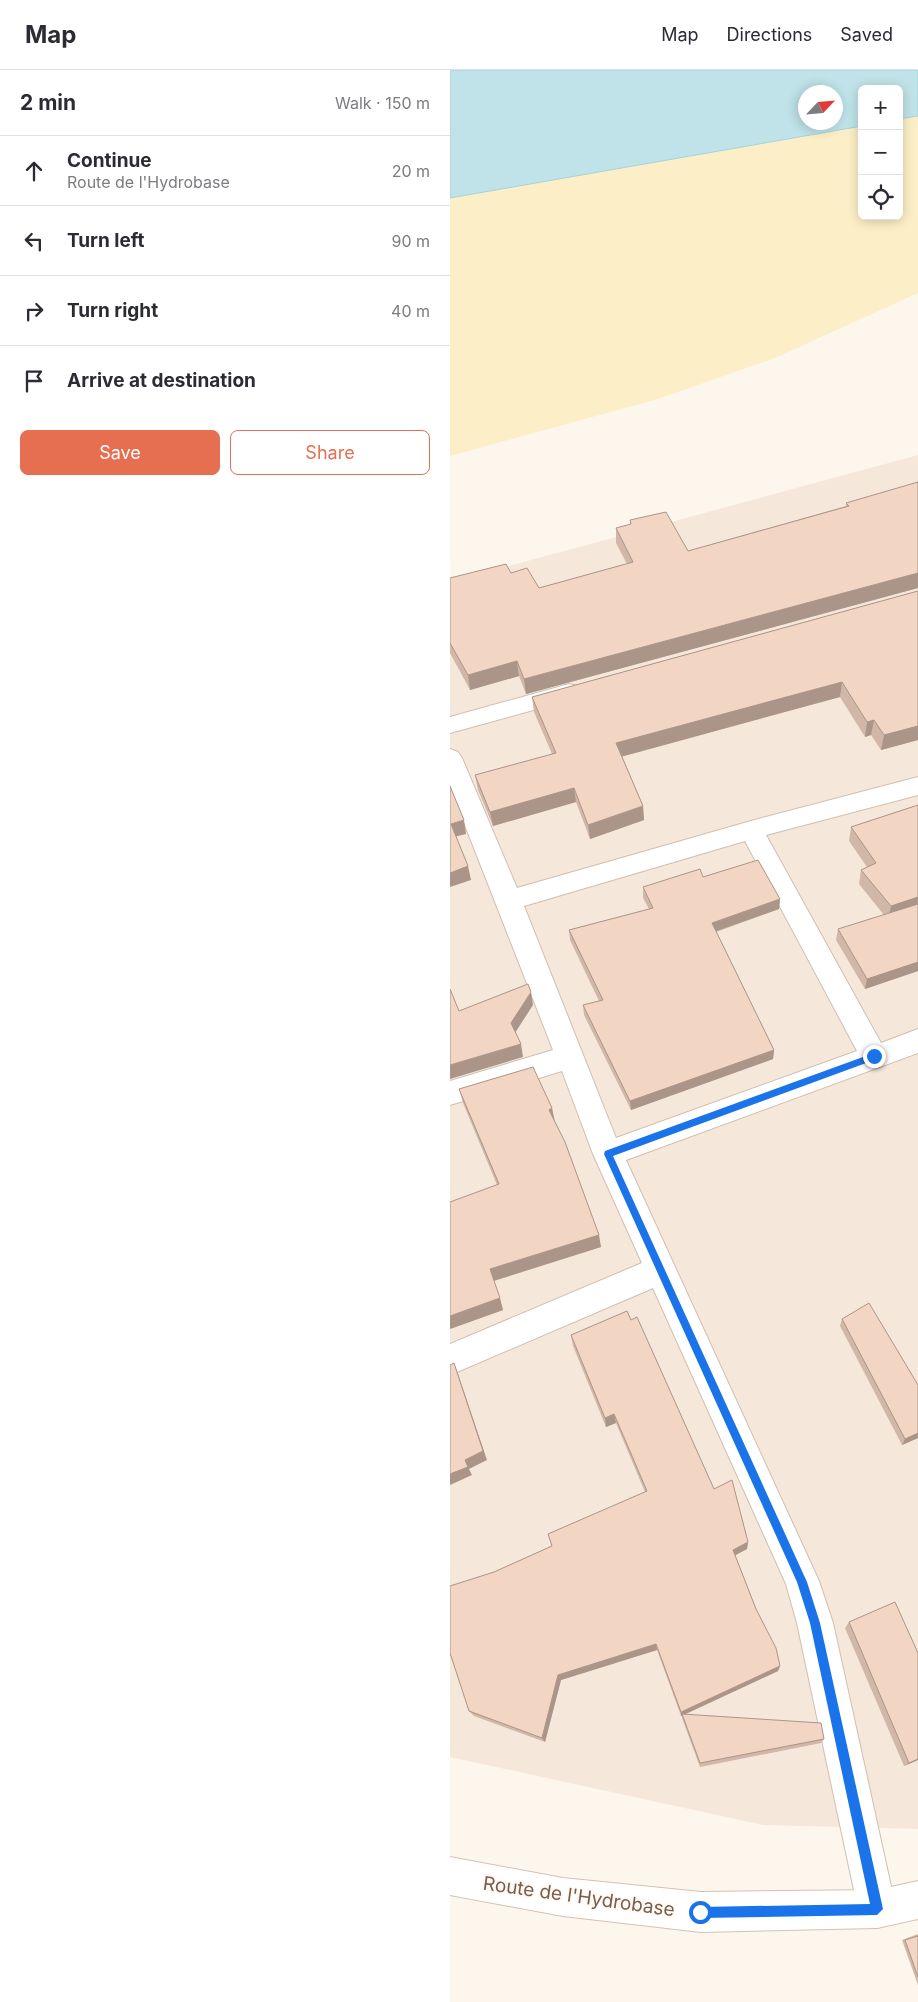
<!DOCTYPE html>
<meta charset="utf-8">
<style>
:root{--surface:#fff;--page:#f7f7f7;--text:#2b2b33;--muted:#7c7c81;--line:#e1e1e2;--accent:#e76f51}
body{margin:0;font-family:Inter,sans-serif;background:var(--page);color:var(--text)}
.controls{position:absolute;right:15px;top:15px;display:grid;overflow:hidden;border-radius:8px;box-shadow:0 2px 12px #0003}
.controls button{width:45px;height:45px;display:grid;place-items:center;padding:0;border:0;border-bottom:1px solid var(--line);background:var(--surface);color:var(--text);font:25px sans-serif}
.compass{position:absolute;left:348px;top:15px;width:45px;height:45px;border-radius:50%;background:var(--surface);box-shadow:0 2px 12px #0003;rotate:64deg}
.stop{position:absolute;width:15px;height:15px;margin:-11px;border:4px solid #1a73e8;border-radius:50%;background:#fff}
.stop.end{background:#1a73e8;border-color:#fff;box-shadow:0 1px 5px #0008}
.list{margin:0;padding:0;list-style:none}
h2{display:flex;justify-content:space-between;align-items:center;height:65px;margin:0;padding:0 20px;font-size:21px}
h2 small{font-size:16px;font-weight:400;color:var(--muted)}
.list li{display:grid;grid-template-columns:32px 1fr auto;gap:15px;align-items:center;box-sizing:border-box;height:70px;padding:0 20px;border-top:1px solid var(--line)}
.list b{display:block;font-size:19px;white-space:nowrap}
.list p{margin:0;font-size:16px;white-space:nowrap;color:var(--muted)}
.list em{font-size:16px;font-style:normal;color:var(--muted)}
.actions{display:flex;gap:10px;padding:15px 20px}
.actions a{flex:1;padding:11px 0;border:1px solid var(--accent);border-radius:8px;text-align:center;font-size:18px;color:var(--accent)}
.actions .main{background:var(--accent);color:#fff}
.icon{flex:none;width:28px;height:28px;fill:none;stroke:currentColor;stroke-width:2;stroke-linecap:round;stroke-linejoin:round}
.map{position:relative;flex:none;width:468px;height:1932px;overflow:hidden}
header{display:flex;align-items:center;gap:30px;box-sizing:border-box;height:70px;padding:0 25px;background:var(--surface);border-bottom:1px solid var(--line)}
header strong{font-size:24px}
nav{display:flex;gap:28px;margin-inline-start:auto;font-size:18px}
main{display:flex}
aside{flex:1;background:var(--surface)}
.map>svg:first-child{display:block}
.residential{fill:#f5e8da}
.sand{fill:#fcefc7}
.water{fill:#bfe3e8;stroke:#a5d3da;fill-rule:evenodd}
.lines{fill:none;stroke-linecap:round;stroke-linejoin:round}
.street-casing{stroke:#d1beb0;stroke-width:2}
.secondary-casing{stroke:#d6c0b0;stroke-width:2}
.street{fill:#fff;fill-rule:evenodd}
.secondary{fill:#fff;fill-rule:evenodd}
.wall{fill:#d1b7a8}
.shaded-wall{fill:#aa9588}
.building{fill:#f3d5c3;stroke:#aa9588}
.route{fill:#1a73e8}
.labels{text-anchor:middle;stroke-width:4;stroke-linejoin:round;paint-order:stroke}
.near-street-label{font-size:19px;fill:#7a5c4d;stroke:#fffaf3}
</style>
<header>
<strong>Map</strong>
<nav><a>Map</a><a>Directions</a><a>Saved</a></nav>
</header>
<main>
<aside>
<h2>2 min<small>Walk · 150 m</small></h2>
<ul class="list">
<li><svg class="icon" aria-label="ahead" viewBox="0 0 24 24"><path d="M12 20V5M6 11l6-6 6 6"/></svg><div><b>Continue</b><p>Route de l'Hydrobase</p></div><em>20 m</em></li>
<li><svg class="icon" aria-label="left" viewBox="0 0 24 24"><path d="M17 20v-9H6M10 6l-5 5 5 5"/></svg><div><b>Turn left</b></div><em>90 m</em></li>
<li><svg class="icon" aria-label="right" viewBox="0 0 24 24"><path d="M7 20v-9h11M14 6l5 5-5 5"/></svg><div><b>Turn right</b></div><em>40 m</em></li>
<li><svg class="icon" aria-label="arrive" viewBox="0 0 24 24"><path d="M6 21V4h12l-3 4 3 4H6"/></svg><div><b>Arrive at destination</b></div></li>
</ul>
<div class="actions"><a class="main">Save</a><a>Share</a></div>
</aside>
<div class="map">
<svg width="468" height="1932" viewBox="0 0 468 1932">
<rect width="100%" height="100%" fill="#fdf6ec"/>
<!-- residential -->
<polygon class="residential" points="468,385 468,1759 313,1755 0,1687 0,512"/>
<!-- sand -->
<polygon class="sand" points="468,46 468,223 325,288 208,329 0,386 0,128 412,56 412,146 449,146 449,49"/>
<!-- water -->
<path class="water" d="M0 0H468V46L449 49V19H412V56L0 128ZM356 22H386V52H356Z"/>
<g class="lines">
<defs>
<g id="street">
<polygon points="119,614 127,616 130,622 127,628 0,663 0,647"/>
<path d="M0 679 8 682 12 688 67 818 301 751 468 707V725L316 765 431 973 468 959V983L176 1090 369 1511 383 1553 446 1839 441 1853 427 1858 413 1853 408 1839 347 1553 336 1514 203 1218 0 1305V1274L192 1193 143 1084 112 1001 0 1035V1011L103 980 0 717ZM295 771 407 981 166 1068 74 836Z"/>
</g>
<polygon id="secondary" points="0,1787 113,1808 251,1822 427,1820 468,1811 468,1849 427,1858 251,1862 113,1846 0,1825"/>
</defs>
<!-- street casing -->
<use href="#street" class="street-casing"/>
<!-- secondary casing -->
<use href="#secondary" class="secondary-casing"/>
<!-- street -->
<use href="#street" class="street"/>
<!-- secondary -->
<use href="#secondary" class="secondary"/>
</g>
<!-- wall -->
<g class="wall">
<polygon points="468,412 468,518 76,624 69,606 20,620 0,583 0,508 61,503 89,518 177,494 166,473 166,458 180,455 180,450 238,481 396,436 396,433"/>
<polygon points="468,521 468,670 431,680 421,665 415,667 390,627 172,686 193,736 194,750 140,769 126,732 43,756 28,720 25,705 102,684 84,642 82,627"/>
<polygon points="468,735 468,901 415,919 386,870 388,859 434,845 409,814 411,800 417,797 399,771 401,757"/>
<polygon points="253,807 330,829 329,839 266,862 324,980 323,989 181,1040 134,945 133,935 149,931 120,870 119,860 199,839 193,828 193,817"/>
<polygon points="9,1019 102,1038 104,1050 151,1177 44,1211 53,1240 0,1259 47,1115 13,1033"/>
<polygon points="392,1249 468,1368 452,1375 390,1256"/>
<polygon points="181,1250 264,1419 298,1472 297,1479 285,1485 306,1539 330,1596 328,1601 236,1644 374,1669 371,1673 250,1697 232,1648 232,1646 231,1646 207,1580 111,1610 95,1672 24,1646 19,1641 44,1502 102,1476 195,1422 166,1353 156,1357 123,1276 121,1265"/>
<polygon points="399,1552 468,1690 454,1696 395,1558"/>
<polygon points="468,1864 468,1915 452,1870"/>
</g>
<!-- shaded-wall -->
<g class="shaded-wall">
<polygon points="468,503 468,518 76,624 74,609"/>
<polygon points="67,591 69,606 20,620 18,605"/>
<polygon points="392,612 390,627 167,688 166,673"/>
<polygon points="424,650 421,665 415,667 417,652"/>
<polygon points="468,656 468,670 431,680 434,665"/>
<polygon points="124,718 126,732 43,756 40,742"/>
<polygon points="193,736 194,750 140,769 138,755"/>
<polygon points="14,750 16,764 4,767 1,754"/>
<polygon points="18,796 21,810 0,817 0,803"/>
<polygon points="468,827 468,840 438,850 441,836"/>
<polygon points="330,829 329,839 261,863 262,853"/>
<polygon points="468,892 468,901 415,919 417,909"/>
<polygon points="81,922 83,935 63,966 61,953"/>
<polygon points="71,974 73,987 0,1009 0,995"/>
<polygon points="324,980 323,989 181,1040 180,1031"/>
<polygon points="102,1038 105,1052 99,1040"/>
<polygon points="149,1165 151,1177 43,1211 40,1199"/>
<polygon points="50,1228 53,1240 0,1259 0,1246"/>
<polygon points="4,1293 8,1304 37,1390 19,1399 22,1405 0,1415 0,1404 15,1390"/>
<polygon points="164,1344 166,1353 156,1357 155,1348"/>
<polygon points="468,1363 468,1368 452,1375 455,1369"/>
<polygon points="298,1472 297,1479 282,1487 283,1480"/>
<polygon points="206,1574 207,1580 111,1610 95,1672 92,1668 108,1605"/>
<polygon points="330,1596 328,1601 233,1645 232,1644 232,1646 231,1646 231,1642"/>
<polygon points="468,1689 468,1690 454,1696 459,1693"/>
</g>
<!-- building -->
<g class="building">
<polygon points="468,412 468,503 74,609 67,591 18,605 0,573 0,508 56,494 61,503 77,498 89,518 183,492 166,458 181,454 180,450 216,442 238,481 399,436 396,433"/>
<polygon points="468,521 468,656 434,665 424,650 417,652 392,612 166,673 193,736 138,755 124,718 40,742 25,705 106,683 82,627"/>
<polygon points="0,716 14,750 1,754 18,796 0,803"/>
<polygon points="468,735 468,827 441,836 411,800 426,793 401,757"/>
<polygon points="308,790 330,829 262,853 324,980 180,1031 133,935 153,930 119,860 203,838 193,817 250,799 253,807"/>
<polygon points="468,834 468,892 417,909 388,859"/>
<polygon points="78,914 81,922 61,953 71,974 0,995 0,919 9,941"/>
<polygon points="83,997 102,1038 99,1040 115,1072 149,1165 40,1199 50,1228 0,1246 0,1132 49,1114 9,1019"/>
<polygon points="419,1233 468,1315 468,1363 455,1369 392,1249"/>
<polygon points="177,1241 181,1250 187,1247 264,1419 282,1410 298,1472 283,1480 306,1539 326,1578 330,1596 231,1642 206,1574 108,1605 92,1668 19,1641 0,1583 0,1516 44,1502 102,1476 98,1464 197,1421 164,1344 155,1348 121,1265"/>
<polygon points="4,1293 33,1381 15,1390 18,1397 0,1404 0,1295"/>
<polygon points="445,1532 468,1583 468,1689 459,1693 399,1552"/>
<polygon points="232,1644 371,1653 374,1669 250,1693"/>
<polygon points="468,1866 468,1907 455,1870"/>
</g>
<!-- route -->
<polygon class="route" points="424,983 428,986 427,989 163,1086 357,1512 370,1553 433,1839 427,1845 250,1848 245,1842 250,1837 420,1834 360,1553 347,1512 154,1084 155,1081"/>
<g class="labels">
<!-- near-street labels -->
<g class="near-street-label">
<text transform="translate(129 1826) rotate(8)" y="7">Route de l'Hydrobase</text>
</g>
</g>
</svg>
<div class="controls">
<button>+</button>
<button>−</button>
<button><svg class="icon" aria-label="locate" viewBox="0 0 24 24"><circle cx="12" cy="12" r="6"/><path d="M12 2v4M12 18v4M2 12h4M18 12h4"/></svg></button>
</div>
<svg class="compass" viewBox="-18 -18 36 36"><path d="M0-13l5 13h-10z" fill="#e53935"/><path d="M0 13l5-13h-10z" fill="#7c7c81"/></svg>
<div class="stop" style="left:250px;top:1842px"></div>
<div class="stop end" style="left:424px;top:986px"></div>
</div>
</main>
